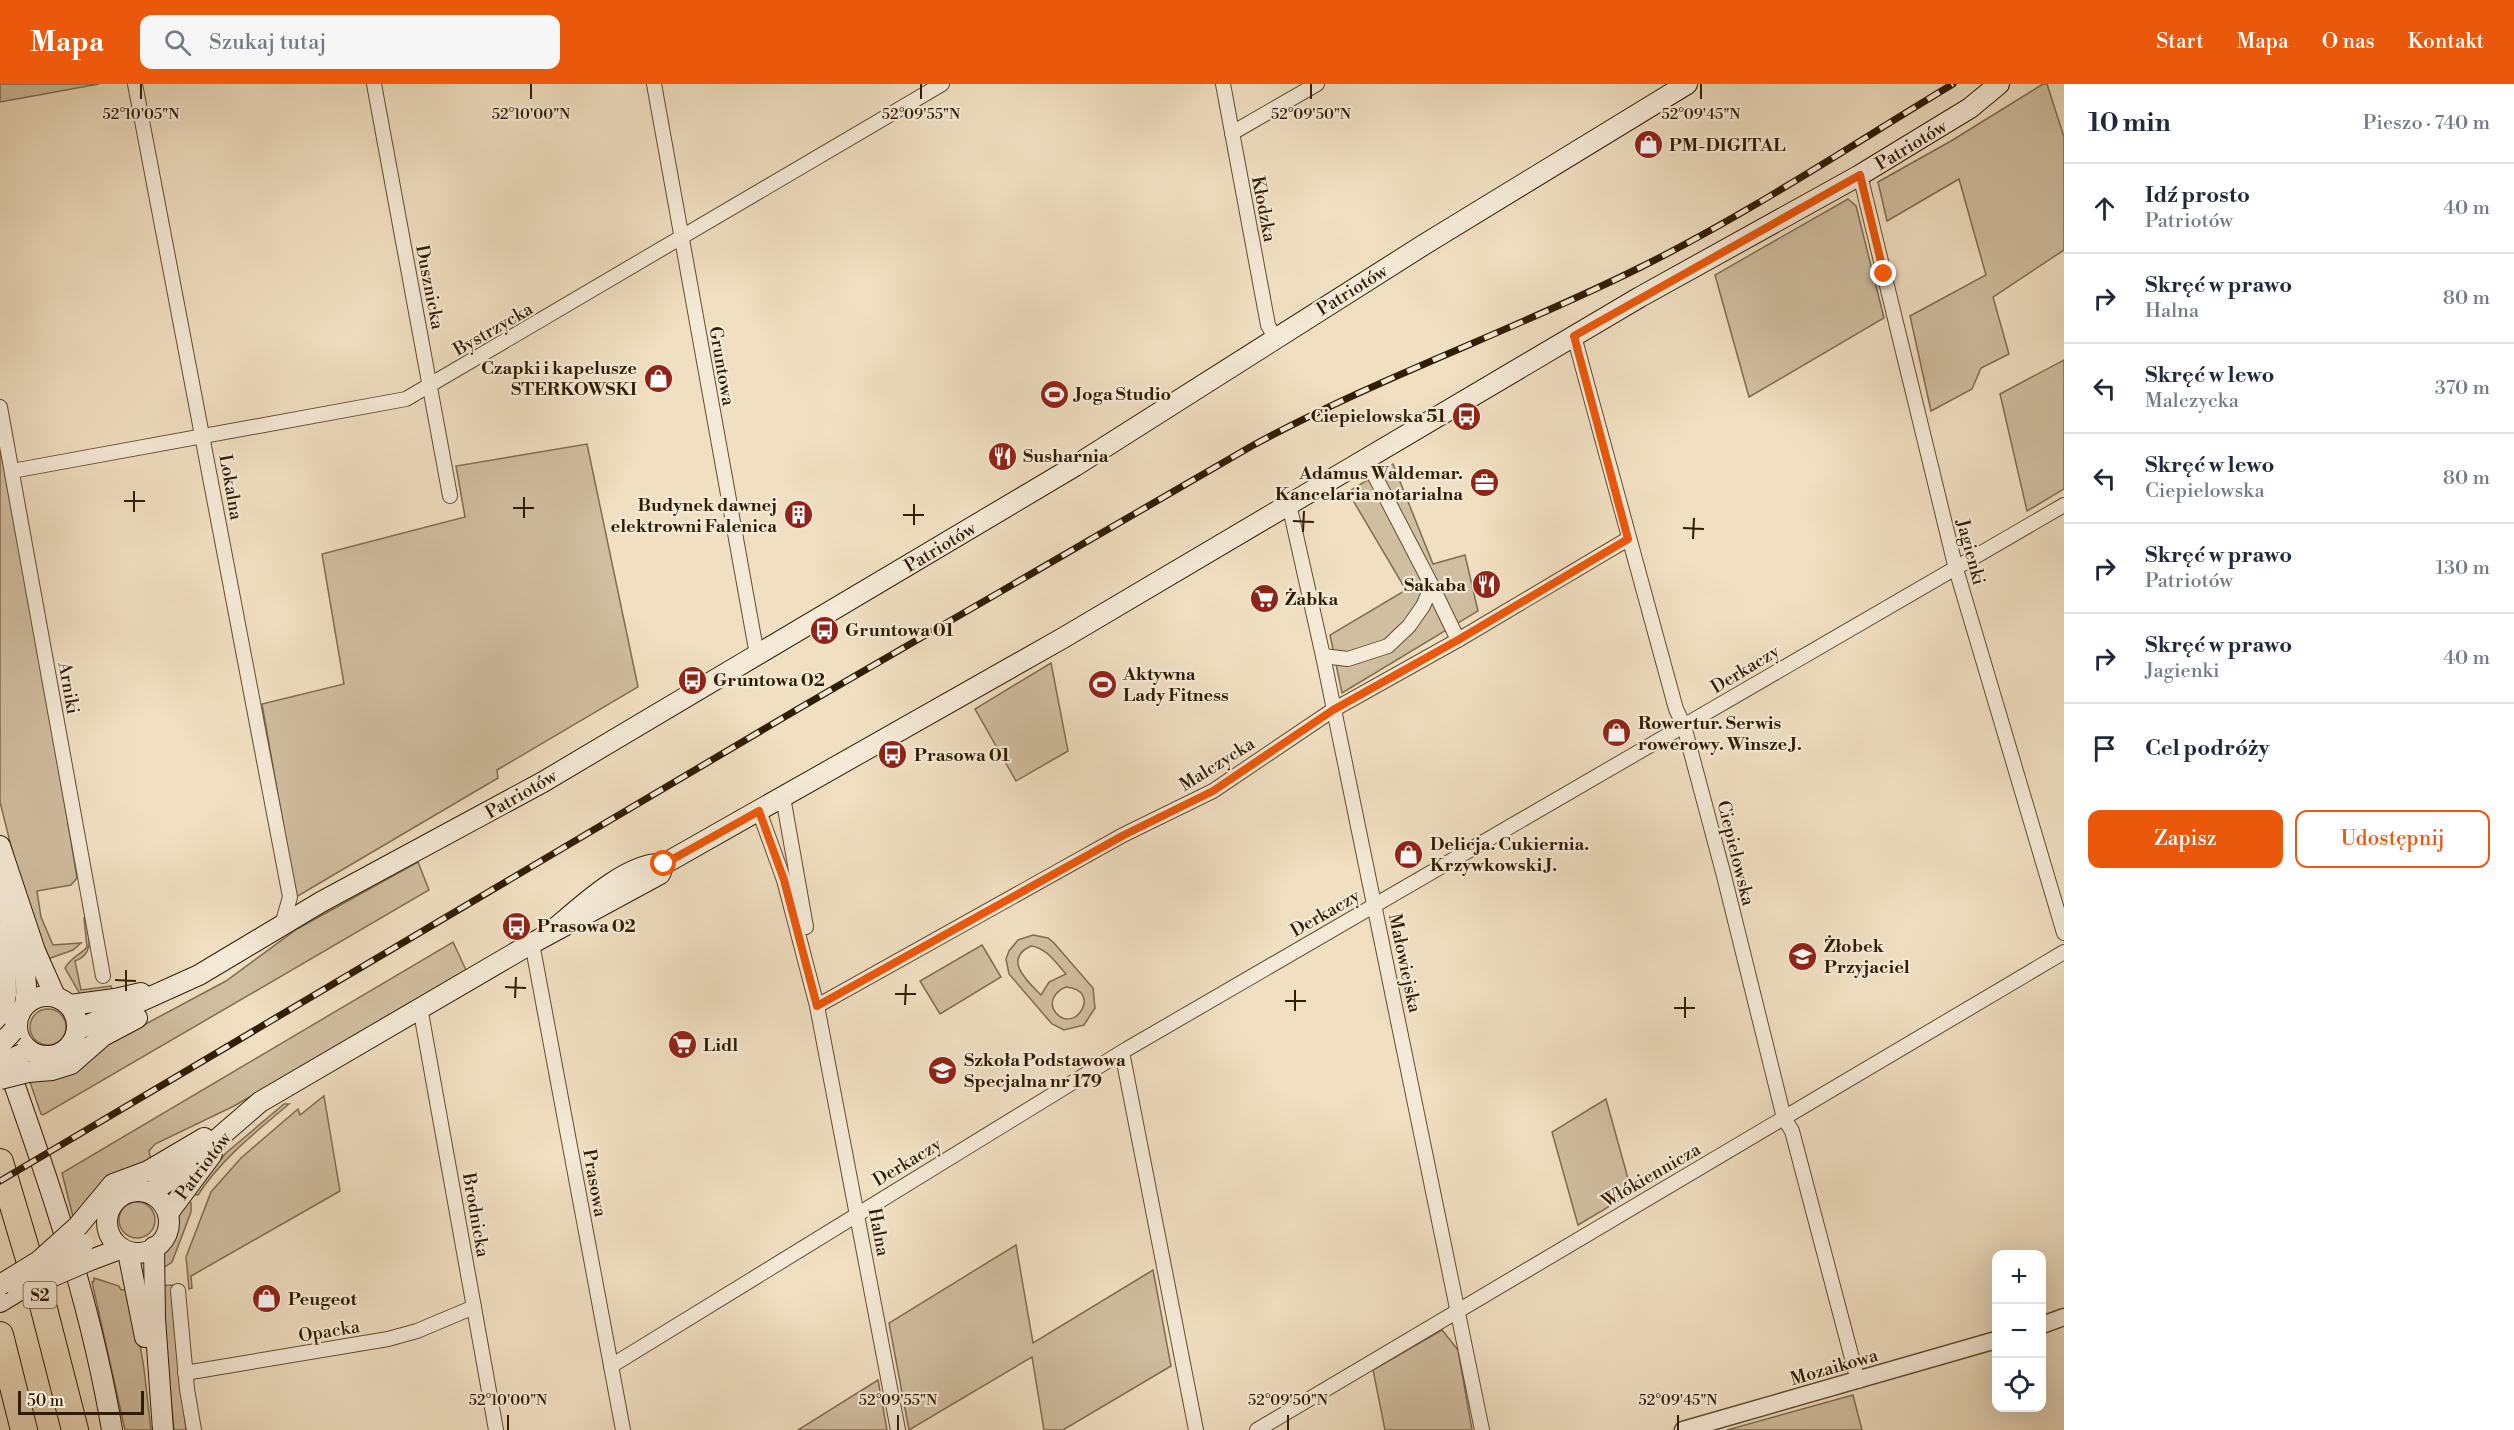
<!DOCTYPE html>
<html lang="pl">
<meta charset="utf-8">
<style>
:root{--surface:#fff;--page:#f6f6f7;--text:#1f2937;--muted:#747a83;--line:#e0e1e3;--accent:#ea580c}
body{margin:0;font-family:"Libre Bodoni",serif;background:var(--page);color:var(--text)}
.controls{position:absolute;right:18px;bottom:18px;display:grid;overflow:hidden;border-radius:12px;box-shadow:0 6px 24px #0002}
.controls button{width:54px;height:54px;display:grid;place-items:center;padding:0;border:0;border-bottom:2px solid var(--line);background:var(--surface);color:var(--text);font:30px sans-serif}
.scale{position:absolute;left:18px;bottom:15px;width:126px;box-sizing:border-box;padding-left:6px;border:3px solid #321c00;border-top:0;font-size:16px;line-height:21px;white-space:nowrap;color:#321c00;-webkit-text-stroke:4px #f5ead7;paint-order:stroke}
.stop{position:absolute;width:18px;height:18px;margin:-14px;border:4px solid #ea580c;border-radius:50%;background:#fff}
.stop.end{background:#ea580c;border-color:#fff;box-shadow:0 2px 6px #0008}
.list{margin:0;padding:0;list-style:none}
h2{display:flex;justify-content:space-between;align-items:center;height:78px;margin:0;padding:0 24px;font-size:26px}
h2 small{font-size:20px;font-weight:400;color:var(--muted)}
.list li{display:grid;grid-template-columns:39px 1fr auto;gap:18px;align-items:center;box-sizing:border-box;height:90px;padding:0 24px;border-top:2px solid var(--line)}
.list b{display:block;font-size:22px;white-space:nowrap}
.list p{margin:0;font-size:20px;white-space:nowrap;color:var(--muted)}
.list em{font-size:20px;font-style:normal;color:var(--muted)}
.actions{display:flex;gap:12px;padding:18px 24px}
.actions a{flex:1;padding:14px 0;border:2px solid var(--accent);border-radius:12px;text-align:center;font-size:21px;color:var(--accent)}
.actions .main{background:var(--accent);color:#fff}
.icon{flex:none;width:33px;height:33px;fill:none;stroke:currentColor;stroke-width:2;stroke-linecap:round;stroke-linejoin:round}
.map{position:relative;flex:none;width:2064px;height:1346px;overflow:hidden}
header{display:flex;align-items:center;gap:36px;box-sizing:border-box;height:84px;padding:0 30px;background:var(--accent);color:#fff}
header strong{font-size:28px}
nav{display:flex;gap:33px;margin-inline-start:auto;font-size:21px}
.search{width:420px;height:54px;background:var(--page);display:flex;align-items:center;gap:15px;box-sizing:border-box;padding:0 21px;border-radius:12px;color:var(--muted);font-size:22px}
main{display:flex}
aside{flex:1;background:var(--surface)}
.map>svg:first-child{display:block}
.green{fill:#d0bea0;stroke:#816d50;stroke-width:1.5;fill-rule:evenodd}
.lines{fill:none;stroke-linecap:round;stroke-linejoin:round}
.minor-casing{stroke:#624d30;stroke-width:16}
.tertiary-casing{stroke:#624d30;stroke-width:19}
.secondary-casing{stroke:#321c00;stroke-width:22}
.motorway-casing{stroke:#321c00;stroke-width:28}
.minor{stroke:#f5ead7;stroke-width:14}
.tertiary{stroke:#f5ead7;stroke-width:16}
.secondary{stroke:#f5ead7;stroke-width:20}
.motorway{stroke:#f0dfc1;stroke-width:26}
.rail-casing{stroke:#321c00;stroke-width:7}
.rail{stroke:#f5ead7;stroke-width:4.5;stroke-dasharray:14;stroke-linecap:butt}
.secondary-bridge-casing{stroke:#321c00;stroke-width:22;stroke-linecap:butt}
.secondary-bridge{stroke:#f5ead7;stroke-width:20}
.route{stroke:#ea580c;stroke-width:8}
.ticks{fill:none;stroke:#321c00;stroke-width:2}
.labels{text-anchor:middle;stroke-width:4.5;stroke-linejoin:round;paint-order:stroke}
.shield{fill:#f5ead7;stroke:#6c5a40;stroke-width:1.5}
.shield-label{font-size:16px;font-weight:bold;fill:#321c00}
.poi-label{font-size:18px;font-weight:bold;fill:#321c00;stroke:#f5ead7;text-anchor:start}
.street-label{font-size:18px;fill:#321c00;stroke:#f5ead7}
.ticks-label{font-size:15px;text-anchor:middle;fill:#321c00;stroke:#f5ead7;stroke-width:4.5;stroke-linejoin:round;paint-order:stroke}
</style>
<header>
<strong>Mapa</strong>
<div class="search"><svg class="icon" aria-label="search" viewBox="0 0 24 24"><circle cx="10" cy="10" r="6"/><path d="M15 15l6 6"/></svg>Szukaj tutaj</div>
<nav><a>Start</a><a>Mapa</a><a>O nas</a><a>Kontakt</a></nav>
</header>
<main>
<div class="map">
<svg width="2064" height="1346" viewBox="0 0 2064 1346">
<rect width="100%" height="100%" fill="#f0dfc1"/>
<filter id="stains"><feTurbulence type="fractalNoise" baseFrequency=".00333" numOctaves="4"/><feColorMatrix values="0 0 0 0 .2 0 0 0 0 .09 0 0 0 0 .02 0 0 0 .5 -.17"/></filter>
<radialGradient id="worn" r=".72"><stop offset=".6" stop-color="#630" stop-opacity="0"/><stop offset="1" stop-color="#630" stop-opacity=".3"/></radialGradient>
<!-- green -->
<g class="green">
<polygon points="0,0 99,0 0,18"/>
<polygon points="2043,0 2047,0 2064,53 2064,166 1993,213 2009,270 1981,284 1972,305 1931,327 1910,232 1986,191 1959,95 1887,137 1878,98 1951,57"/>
<polygon points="1848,115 1856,122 1884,234 1749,313 1715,191"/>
<polygon points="2064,276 2064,405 2027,427 2000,310"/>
<polygon points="0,358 47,612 77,794 71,801 37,807 41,833 53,861 81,859 73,866 45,876 27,826 0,718"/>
<polygon points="587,360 638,603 497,686 498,694 296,813 262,620 344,600 322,470 465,433 456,382"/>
<polygon points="1393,380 1433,480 1465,471 1478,527 1342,609 1330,551 1406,506 1348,408"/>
<polygon points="1051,579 1068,667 1016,697 975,625"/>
<polygon points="418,778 429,806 43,1031 41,1030 30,998 32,996 59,994 73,989 110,959 226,897 297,845"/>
<path d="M84 834H87C89 851 95 870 75 877L81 906 111 902 113 908 80 910 65 884C73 871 80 872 87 863Z"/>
<path d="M1033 851 1048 854 1054 859 1093 904 1095 924 1084 941 1064 946 1052 940 1009 890 1006 875 1009 867 1018 856ZM1031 862C1047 864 1056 879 1066 890L1049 898 1041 911C1028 898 1002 875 1031 862ZM1066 903C1103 906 1075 951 1056 929 1047 918 1056 907 1066 903Z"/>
<polygon points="453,858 466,886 234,1022 155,1060 149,1067 151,1077 73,1133 62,1089"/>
<polygon points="982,861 1001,893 940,930 920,897"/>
<circle cx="48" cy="943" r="18"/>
<polygon points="324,1012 340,1107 191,1192 192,1204 189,1205 186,1173 211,1108 241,1074 298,1025 300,1031"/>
<polygon points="1606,1015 1632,1109 1578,1141 1552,1048"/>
<path d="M284 1020H289C257 1047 221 1075 198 1111L188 1110 226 1069Z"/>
<polygon points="186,1113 191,1119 191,1128 172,1178 162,1185 160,1172 173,1150 176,1132"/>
<circle cx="137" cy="1136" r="18"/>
<polygon points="1016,1161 1033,1259 1153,1186 1171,1282 1063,1346 1044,1346 1032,1273 909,1346 889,1239"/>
<polygon points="94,1194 119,1202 121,1206 131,1205 144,1285 151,1346 125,1346 92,1198 94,1197"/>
<polygon points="172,1201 175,1203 172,1210 186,1346 174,1346 160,1202"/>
<polygon points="1442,1246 1458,1266 1472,1346 1385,1346 1373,1286"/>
<polygon points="878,1296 887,1346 798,1346"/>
<polygon points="1853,1311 1862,1346 1727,1346"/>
</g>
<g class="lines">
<defs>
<g id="minor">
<polyline points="135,0 290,813 282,841"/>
<polyline points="374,0 450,412"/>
<polyline points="654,0 757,571"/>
<polyline points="1223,0 1268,241 1275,254"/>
<polyline points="1232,49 1317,0"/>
<polyline points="1860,91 1956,485 2064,849"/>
<polyline points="1574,252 1676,625 1684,642 1724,792 1784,1034 1792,1047 1858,1297"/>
<polyline points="0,323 103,892"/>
<polyline points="12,387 406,315 942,0"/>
<polyline points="1289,420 1323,572 1482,1346"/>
<polyline points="1432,502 1458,556"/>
<polyline points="1323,572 1348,575 1388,562 1409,542 1423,522 1432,502 1366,375"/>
<polyline points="783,713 806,843"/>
<polyline points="759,727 784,796 817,922 898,1346"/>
<polyline points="532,859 623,1346"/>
<polyline points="817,922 1123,751 1213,707 1333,626 1458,556 1628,455"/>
<polyline points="420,923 496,1346"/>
<polyline points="1122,968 1196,1346"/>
<polyline points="178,1207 187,1305 194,1346"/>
<polyline points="611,1282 1127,965 2064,421"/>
<polyline points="185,1289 388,1255 417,1247 474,1223"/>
<polyline points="1257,1346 2064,868"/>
</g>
<g id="tertiary">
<polyline points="2042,1241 2064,1233"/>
<polyline points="1683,1346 1996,1256"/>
</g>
<g id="secondary">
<polyline points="0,762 35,867 55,912"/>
<path d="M0 802C8 837 32 885 25 921"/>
<path d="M551 848C578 825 628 777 664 780L1063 554 1640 213 1860 91 1970 24 1999 0"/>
<circle cx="47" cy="942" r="30"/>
<polyline points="70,921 115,915 141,909"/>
<polyline points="0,943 6,910 5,847"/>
<polyline points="77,946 199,891 321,818 543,698 1075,382 1425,160 1687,0"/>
<path d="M6 977C49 1097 91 1220 112 1346"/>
<polyline points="28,988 52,986 71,980 103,952 137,934"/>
<circle cx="138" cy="1138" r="31"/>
<polyline points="151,1108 171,1095 260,1018 527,862 660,790 664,780"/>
<polyline points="169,1128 212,1070"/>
<polyline points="78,1142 113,1100 148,1087 204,1054"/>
<polyline points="154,1163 155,1235 163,1346"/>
<polyline points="128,1168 145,1253"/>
<polyline points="88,1177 120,1165"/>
<polyline points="0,1218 18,1207"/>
</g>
<g id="motorway">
<polyline points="0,1078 44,1225 75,1346"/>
<polyline points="0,1251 24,1346"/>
</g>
</defs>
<!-- minor casing -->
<use href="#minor" class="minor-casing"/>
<!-- tertiary casing -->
<use href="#tertiary" class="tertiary-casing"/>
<!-- secondary casing -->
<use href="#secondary" class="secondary-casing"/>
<!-- motorway casing -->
<use href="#motorway" class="motorway-casing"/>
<!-- minor -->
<use href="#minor" class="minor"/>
<!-- tertiary -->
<use href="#tertiary" class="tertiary"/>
<!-- secondary -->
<use href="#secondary" class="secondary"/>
<!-- motorway -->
<use href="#motorway" class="motorway"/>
<defs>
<path id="rail" d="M0 1097 798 625 1250 363C1376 294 1513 247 1641 183 1748 130 1850 62 1953 0"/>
</defs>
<!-- rail casing -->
<use href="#rail" class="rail-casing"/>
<!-- rail -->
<use href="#rail" class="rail"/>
<defs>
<g id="secondary-bridge">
<polyline points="0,961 13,947"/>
<polyline points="0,980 22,970"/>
<polyline points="0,995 28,988"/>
<polyline points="51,1193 88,1177"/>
<polyline points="0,1201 39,1177 78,1142"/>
<polyline points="18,1207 83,1160"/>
</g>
</defs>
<!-- secondary-bridge casing -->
<use href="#secondary-bridge" class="secondary-bridge-casing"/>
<!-- secondary-bridge -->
<use href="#secondary-bridge" class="secondary-bridge"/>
</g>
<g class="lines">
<!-- route -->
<polyline class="route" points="664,780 759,727 784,796 817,922 1124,751 1213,707 1333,626 1458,556 1628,455 1574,252 1860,91 1884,190"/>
</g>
<!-- ticks -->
<path class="ticks" d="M141 15V0M531 15V0M921 15V0M1311 15V0M1701 15V0M124 417H145M513 424H534M134 428V407M903 431H924M524 434V413M1293 437 1314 438M914 441V420M1683 444 1704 445M1303 448 1304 427M1693 455 1694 434M115 896 136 897M505 903 526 904M126 907V886M895 910H916M515 914 516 893M1285 917H1306M905 921 906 900M1674 924H1695M1295 927V906M1685 934V913M508 1346V1331M898 1346V1331M1288 1346V1331M1678 1346V1331"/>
<!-- icons -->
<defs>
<symbol id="shop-disc" viewBox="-11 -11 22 22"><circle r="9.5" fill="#8f2418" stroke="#f5ead7"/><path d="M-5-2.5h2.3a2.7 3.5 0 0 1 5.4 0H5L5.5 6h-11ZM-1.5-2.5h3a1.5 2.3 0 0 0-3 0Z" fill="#fff"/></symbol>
<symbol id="stadium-disc" viewBox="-11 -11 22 22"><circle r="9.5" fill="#8f2418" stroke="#f5ead7"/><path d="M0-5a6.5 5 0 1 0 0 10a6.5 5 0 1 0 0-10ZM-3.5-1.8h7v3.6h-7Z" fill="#fff"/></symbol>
<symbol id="bus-disc" viewBox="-11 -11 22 22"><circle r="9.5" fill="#8f2418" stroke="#f5ead7"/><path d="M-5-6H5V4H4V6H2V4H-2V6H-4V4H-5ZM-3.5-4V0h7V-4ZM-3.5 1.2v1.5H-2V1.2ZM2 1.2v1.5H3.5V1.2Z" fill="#fff"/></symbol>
<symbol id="restaurant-disc" viewBox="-11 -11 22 22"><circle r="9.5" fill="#8f2418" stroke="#f5ead7"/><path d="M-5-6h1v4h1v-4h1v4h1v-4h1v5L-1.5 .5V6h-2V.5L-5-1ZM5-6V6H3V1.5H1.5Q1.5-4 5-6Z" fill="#fff"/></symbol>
<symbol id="office-disc" viewBox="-11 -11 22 22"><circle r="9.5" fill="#8f2418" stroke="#f5ead7"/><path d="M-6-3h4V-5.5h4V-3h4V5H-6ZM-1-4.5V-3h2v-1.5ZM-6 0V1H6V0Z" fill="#fff"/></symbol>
<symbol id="building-disc" viewBox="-11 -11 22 22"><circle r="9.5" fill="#8f2418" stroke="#f5ead7"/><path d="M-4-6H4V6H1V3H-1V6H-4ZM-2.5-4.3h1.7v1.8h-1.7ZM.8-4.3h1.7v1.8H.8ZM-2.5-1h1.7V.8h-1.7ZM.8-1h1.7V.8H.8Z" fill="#fff"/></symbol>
<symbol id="supermarket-disc" viewBox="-11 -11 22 22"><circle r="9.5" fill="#8f2418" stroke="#f5ead7"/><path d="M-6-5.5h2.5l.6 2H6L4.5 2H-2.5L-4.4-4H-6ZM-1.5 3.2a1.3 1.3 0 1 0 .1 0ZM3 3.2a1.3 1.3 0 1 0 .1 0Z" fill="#fff"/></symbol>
<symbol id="school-disc" viewBox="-11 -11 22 22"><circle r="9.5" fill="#8f2418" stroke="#f5ead7"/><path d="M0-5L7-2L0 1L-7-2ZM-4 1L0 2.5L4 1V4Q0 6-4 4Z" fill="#fff"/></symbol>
</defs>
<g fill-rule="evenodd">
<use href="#shop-disc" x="1632" y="44" width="33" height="33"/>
<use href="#shop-disc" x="642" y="278" width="33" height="33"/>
<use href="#stadium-disc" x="1038" y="294" width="33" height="33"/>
<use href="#bus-disc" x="1450" y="316" width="33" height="33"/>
<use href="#restaurant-disc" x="986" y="356" width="33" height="33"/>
<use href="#office-disc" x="1468" y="382" width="33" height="33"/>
<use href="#building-disc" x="782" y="414" width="33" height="33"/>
<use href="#restaurant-disc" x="1470" y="484" width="33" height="33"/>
<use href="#supermarket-disc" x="1248" y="498" width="33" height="33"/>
<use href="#bus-disc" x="808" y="530" width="33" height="33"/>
<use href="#bus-disc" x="676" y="580" width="33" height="33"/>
<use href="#stadium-disc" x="1086" y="584" width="33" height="33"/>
<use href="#shop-disc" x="1600" y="632" width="33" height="33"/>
<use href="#bus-disc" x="876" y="654" width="33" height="33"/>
<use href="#shop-disc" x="1392" y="754" width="33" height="33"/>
<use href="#bus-disc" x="500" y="826" width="33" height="33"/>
<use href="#school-disc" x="1786" y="856" width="33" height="33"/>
<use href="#supermarket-disc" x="666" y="944" width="33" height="33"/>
<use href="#school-disc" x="926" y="970" width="33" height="33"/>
<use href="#shop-disc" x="250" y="1198" width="33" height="33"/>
</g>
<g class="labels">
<!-- shield labels -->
<rect class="shield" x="23.5" y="1198" width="33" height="26" rx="4.5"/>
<g class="shield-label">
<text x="40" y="1217">S2</text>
</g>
<!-- poi labels -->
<g class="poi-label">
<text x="1669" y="67">PM-DIGITAL</text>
<text x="637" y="290" text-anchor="end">Czapki i kapelusze<tspan x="637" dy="21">STERKOWSKI</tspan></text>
<text x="1075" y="316">Joga Studio</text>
<text x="1446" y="338" text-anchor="end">Ciepielowska 51</text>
<text x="1023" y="378">Susharnia</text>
<text x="1463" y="395" text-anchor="end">Adamus Waldemar.<tspan x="1463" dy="21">Kancelaria notarialna</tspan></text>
<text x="777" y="427" text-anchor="end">Budynek dawnej<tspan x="777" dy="21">elektrowni Falenica</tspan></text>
<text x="1466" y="507" text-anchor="end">Sakaba</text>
<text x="1285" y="521">Żabka</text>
<text x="845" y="552">Gruntowa 01</text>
<text x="1123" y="596">Aktywna<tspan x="1123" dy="21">Lady Fitness</tspan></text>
<text x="713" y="602">Gruntowa 02</text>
<text x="1638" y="645">Rowertur. Serwis<tspan x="1638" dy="21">rowerowy. Winsze J.</tspan></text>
<text x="914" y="677">Prasowa 01</text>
<text x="1430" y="766">Delicja. Cukiernia.<tspan x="1430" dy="21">Krzywkowski J.</tspan></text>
<text x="537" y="848">Prasowa 02</text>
<text x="1824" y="868">Żłobek<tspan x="1824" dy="21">Przyjaciel</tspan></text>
<text x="703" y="967">Lidl</text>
<text x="964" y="982">Szkoła Podstawowa<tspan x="964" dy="21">Specjalna nr 179</tspan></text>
<text x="288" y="1221">Peugeot</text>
</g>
<!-- street labels -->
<g class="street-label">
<text transform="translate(1911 61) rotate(-31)" y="6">Patriotów</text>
<text transform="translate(1264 125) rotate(79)" y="6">Kłodzka</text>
<text transform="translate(430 203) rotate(79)" y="6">Dusznicka</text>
<text transform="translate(1352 206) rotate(-32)" y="6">Patriotów</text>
<text transform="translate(493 245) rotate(-30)" y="6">Bystrzycka</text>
<text transform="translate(722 282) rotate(80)" y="6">Gruntowa</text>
<text transform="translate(231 403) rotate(80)" y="6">Lokalna</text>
<text transform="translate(940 463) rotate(-31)" y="6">Patriotów</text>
<text transform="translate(1971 468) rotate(75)" y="6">Jagienki</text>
<text transform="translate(1745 585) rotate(-31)" y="6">Derkaczy</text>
<text transform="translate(69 604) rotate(80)" y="6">Arniki</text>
<text transform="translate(1217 680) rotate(-32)" y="6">Malczycka</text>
<text transform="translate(521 710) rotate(-30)" y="6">Patriotów</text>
<text transform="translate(1736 769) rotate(76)" y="6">Ciepielowska</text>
<text transform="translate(1325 829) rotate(-30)" y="6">Derkaczy</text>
<text transform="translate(1405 879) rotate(78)" y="6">Małowiejska</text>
<text transform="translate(907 1078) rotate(-31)" y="6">Derkaczy</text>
<text transform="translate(203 1082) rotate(-53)" y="6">Patriotów</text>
<text transform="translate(1651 1091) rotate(-30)" y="6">Włókiennicza</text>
<text transform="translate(595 1099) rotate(80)" y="6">Prasowa</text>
<text transform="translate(476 1131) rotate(80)" y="6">Brodnicka</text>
<text transform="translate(879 1148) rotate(79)" y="6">Halna</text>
<text transform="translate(329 1247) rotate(-9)" y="6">Opacka</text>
<text transform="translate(1834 1283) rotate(-16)" y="6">Mozaikowa</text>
</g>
</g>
<g class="ticks-label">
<text x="141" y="35">52°10'05"N</text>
<text x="531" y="35">52°10'00"N</text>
<text x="921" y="35">52°09'55"N</text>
<text x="1311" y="35">52°09'50"N</text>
<text x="1701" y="35">52°09'45"N</text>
<text x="508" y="1321">52°10'00"N</text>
<text x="898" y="1321">52°09'55"N</text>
<text x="1288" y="1321">52°09'50"N</text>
<text x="1678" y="1321">52°09'45"N</text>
</g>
<rect width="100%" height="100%" filter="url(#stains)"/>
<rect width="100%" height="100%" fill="url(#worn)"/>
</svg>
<div class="controls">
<button>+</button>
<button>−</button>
<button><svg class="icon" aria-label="locate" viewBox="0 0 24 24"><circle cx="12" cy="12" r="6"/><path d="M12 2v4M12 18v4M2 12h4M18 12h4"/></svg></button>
</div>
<div class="scale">50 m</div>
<div class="stop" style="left:664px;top:780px"></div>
<div class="stop end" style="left:1884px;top:190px"></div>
</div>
<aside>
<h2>10 min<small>Pieszo · 740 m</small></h2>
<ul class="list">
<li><svg class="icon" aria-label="ahead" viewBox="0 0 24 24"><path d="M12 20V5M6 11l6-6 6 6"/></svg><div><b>Idź prosto</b><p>Patriotów</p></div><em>40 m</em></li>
<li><svg class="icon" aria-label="right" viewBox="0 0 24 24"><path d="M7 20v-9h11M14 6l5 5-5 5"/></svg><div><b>Skręć w prawo</b><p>Halna</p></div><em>80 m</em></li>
<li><svg class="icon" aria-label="left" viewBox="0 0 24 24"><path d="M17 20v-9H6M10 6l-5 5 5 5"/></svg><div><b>Skręć w lewo</b><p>Malczycka</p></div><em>370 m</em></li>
<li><svg class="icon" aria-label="left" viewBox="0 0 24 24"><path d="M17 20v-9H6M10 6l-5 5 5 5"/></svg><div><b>Skręć w lewo</b><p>Ciepielowska</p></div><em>80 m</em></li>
<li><svg class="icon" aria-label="right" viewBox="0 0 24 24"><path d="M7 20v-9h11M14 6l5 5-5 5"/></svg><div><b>Skręć w prawo</b><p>Patriotów</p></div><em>130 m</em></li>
<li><svg class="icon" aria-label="right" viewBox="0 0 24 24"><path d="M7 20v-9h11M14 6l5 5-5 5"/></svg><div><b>Skręć w prawo</b><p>Jagienki</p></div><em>40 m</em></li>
<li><svg class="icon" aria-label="arrive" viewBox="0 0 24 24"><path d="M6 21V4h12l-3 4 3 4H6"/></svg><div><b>Cel podróży</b></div></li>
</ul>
<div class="actions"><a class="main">Zapisz</a><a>Udostępnij</a></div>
</aside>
</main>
